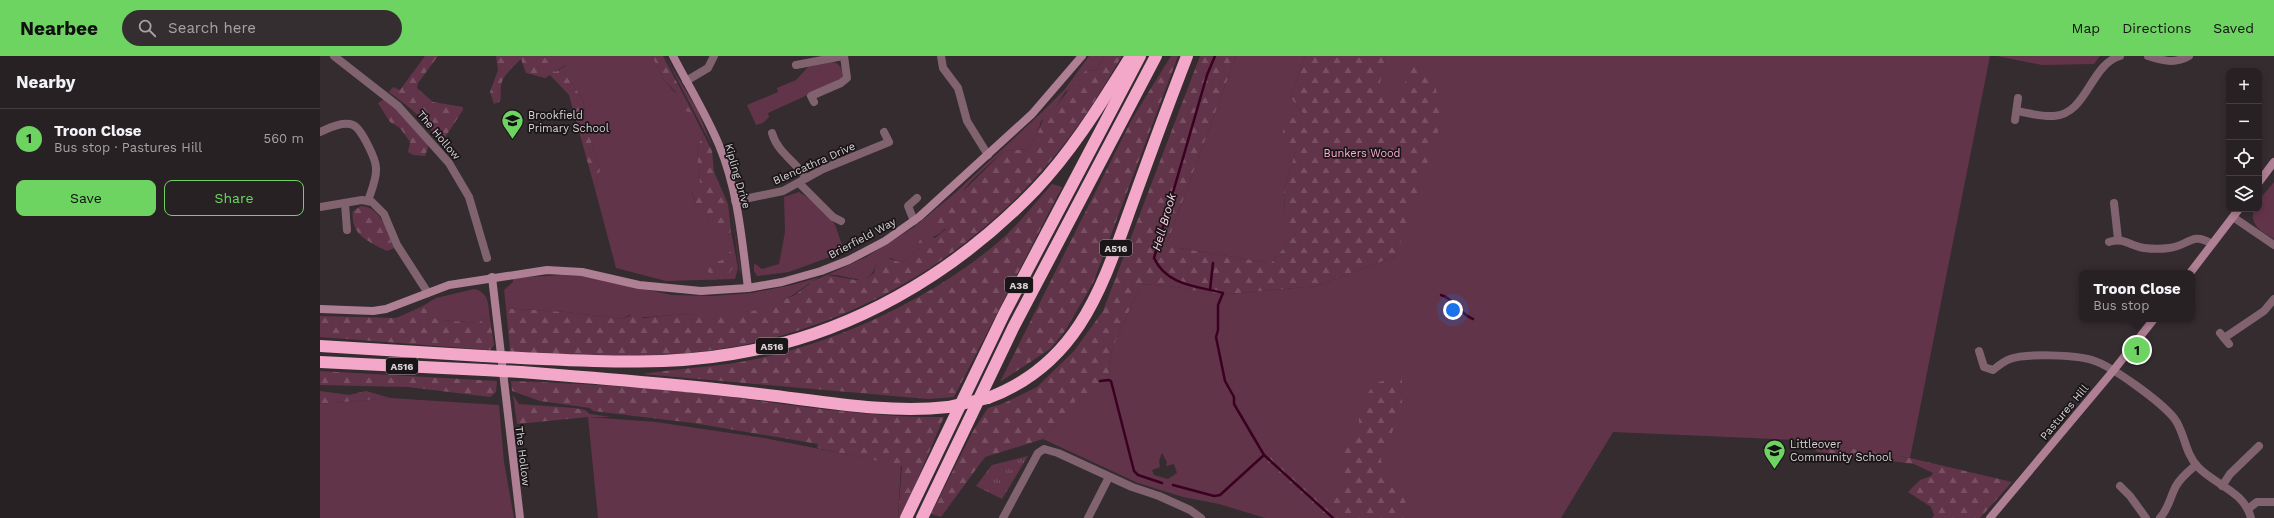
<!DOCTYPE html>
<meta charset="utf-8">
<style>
:root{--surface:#282124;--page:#342e31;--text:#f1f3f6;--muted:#a5a3a6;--line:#443e41;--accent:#6dd361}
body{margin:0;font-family:"Work Sans",sans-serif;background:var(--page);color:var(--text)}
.controls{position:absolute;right:12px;top:12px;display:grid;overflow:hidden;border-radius:8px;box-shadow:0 2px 6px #0003}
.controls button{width:36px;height:36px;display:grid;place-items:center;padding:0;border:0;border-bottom:1px solid var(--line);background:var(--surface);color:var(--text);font:20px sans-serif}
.you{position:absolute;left:1133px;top:254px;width:14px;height:14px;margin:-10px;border:3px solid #fff;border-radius:50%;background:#1a73e8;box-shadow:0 0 0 6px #1a73e833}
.badge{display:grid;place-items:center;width:26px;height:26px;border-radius:50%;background:var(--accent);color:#111;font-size:13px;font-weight:700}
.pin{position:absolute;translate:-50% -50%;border:2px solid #fff;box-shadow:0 1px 4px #0006}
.popup{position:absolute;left:1759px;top:214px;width:116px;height:52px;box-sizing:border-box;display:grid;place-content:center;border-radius:8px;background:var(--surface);filter:drop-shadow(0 1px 3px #0005);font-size:13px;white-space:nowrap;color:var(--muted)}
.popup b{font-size:15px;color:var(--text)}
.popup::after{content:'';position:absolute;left:50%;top:100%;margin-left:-8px;border:8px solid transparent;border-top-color:var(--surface)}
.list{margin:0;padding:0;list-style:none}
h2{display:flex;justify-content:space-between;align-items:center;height:52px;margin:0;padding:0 16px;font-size:17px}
h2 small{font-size:13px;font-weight:400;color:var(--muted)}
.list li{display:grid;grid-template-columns:26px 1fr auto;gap:12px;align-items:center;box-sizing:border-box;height:60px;padding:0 16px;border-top:1px solid var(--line)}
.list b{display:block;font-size:15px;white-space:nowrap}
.list p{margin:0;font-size:13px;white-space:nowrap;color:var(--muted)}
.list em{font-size:13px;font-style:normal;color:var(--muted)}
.actions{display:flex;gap:8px;padding:12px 16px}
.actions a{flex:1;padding:9px 0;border:1px solid var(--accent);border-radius:8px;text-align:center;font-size:14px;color:var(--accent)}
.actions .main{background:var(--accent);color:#111}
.icon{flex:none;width:22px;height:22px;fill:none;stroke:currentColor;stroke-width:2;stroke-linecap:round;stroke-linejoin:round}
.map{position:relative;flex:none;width:1954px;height:462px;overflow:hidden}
header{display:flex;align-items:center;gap:24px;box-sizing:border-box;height:56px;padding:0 20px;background:var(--accent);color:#111}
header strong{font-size:19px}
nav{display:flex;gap:22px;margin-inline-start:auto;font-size:14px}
.search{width:280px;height:36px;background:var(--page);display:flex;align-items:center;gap:10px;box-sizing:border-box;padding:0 14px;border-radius:22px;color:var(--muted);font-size:15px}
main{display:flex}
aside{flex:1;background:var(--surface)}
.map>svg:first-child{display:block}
.grass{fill:#623449;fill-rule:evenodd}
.forest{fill:url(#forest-firs)}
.park{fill:url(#park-tufts)}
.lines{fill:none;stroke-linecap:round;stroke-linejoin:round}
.stream{stroke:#3a0021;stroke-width:2.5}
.street{stroke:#81636f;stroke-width:8}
.secondary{stroke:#af7f94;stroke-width:8}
.highway{stroke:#f3a8c9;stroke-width:12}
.highway-bridge{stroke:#f3a8c9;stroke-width:12}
.labels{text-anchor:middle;stroke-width:3.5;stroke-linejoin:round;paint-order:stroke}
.shield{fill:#1a1517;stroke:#a09b9d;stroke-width:1}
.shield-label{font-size:10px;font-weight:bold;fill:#dad4d6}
.poi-label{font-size:11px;fill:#dad4d6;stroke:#1a1517;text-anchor:start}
.street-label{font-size:11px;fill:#dad4d6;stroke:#1a1517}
.park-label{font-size:11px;fill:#feaed1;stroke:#1a1517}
.water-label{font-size:12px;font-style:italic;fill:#fdd3e4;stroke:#1a1517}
</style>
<header>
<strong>Nearbee</strong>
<div class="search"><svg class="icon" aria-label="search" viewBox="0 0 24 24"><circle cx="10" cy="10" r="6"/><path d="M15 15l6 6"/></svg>Search here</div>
<nav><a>Map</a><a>Directions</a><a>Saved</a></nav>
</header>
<main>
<aside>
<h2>Nearby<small></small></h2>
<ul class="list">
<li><span class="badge">1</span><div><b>Troon Close</b><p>Bus stop · Pastures Hill</p></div><em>560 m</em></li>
</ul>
<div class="actions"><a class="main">Save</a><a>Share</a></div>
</aside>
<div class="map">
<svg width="1954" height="462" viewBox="0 0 1954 462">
<defs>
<pattern id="forest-firs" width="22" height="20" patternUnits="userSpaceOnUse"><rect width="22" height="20" fill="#623449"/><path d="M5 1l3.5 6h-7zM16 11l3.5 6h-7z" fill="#785062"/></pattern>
<pattern id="park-tufts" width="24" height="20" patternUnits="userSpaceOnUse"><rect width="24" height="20" fill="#623449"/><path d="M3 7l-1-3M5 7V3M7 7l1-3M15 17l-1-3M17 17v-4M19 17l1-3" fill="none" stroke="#785062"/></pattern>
</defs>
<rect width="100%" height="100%" fill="#352c30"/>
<!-- grass -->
<g class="grass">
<path d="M224 0H332L343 23 373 57 384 79C370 95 383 114 379 132L371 135 377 149H383L391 173 407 180 411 175 418 212 415 223 346 225 296 212 275 133 280 114 267 72 263 43 244 17 246 9 234 16Z"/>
<polygon points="345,0 378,55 392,90"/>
<path d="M769 0H784L776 15 766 14 753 32 745 36 736 51 721 65 717 79 707 93 684 95C669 109 650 123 640 140 625 166 633 178 599 185V192L583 207 570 202 556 208C549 236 525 216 507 219 492 221 479 238 465 243 457 247 448 252 440 254 412 262 382 258 354 259 338 260 325 263 309 259L303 263 246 256 186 252 184 234 193 226V222L242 219 261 220 352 239 392 240 432 237 472 229 507 219 546 201 594 171 635 137 721 57 745 33Z"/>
<polygon points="916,0 985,0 971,42 983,57 976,94 964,133 965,164 975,179 951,207 846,190"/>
<path d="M1065 0H1670L1590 402 1478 384 1293 376 1241 462H945L899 448 863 441 818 427 723 383 758 341 788 327 792 293 821 228 857 231 897 239 996 230 1076 200 1082 42 1058 33ZM842 397 847 406 846 410 854 408 857 417 848 423 834 419 832 414 840 411 839 405Z"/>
<polygon points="1677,0 1780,0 1774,8 1722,9"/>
<path d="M512 6C520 7 523 13 522 21L518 25 448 57 449 61 443 67 436 69 427 49 458 36 457 32 476 24 488 11Z"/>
<path d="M1954 126V183C1942 176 1929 169 1934 153H1939V144Z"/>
<path d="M479 136C492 144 506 154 514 167 519 176 519 186 526 195L469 216 437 220 434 215V207L442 213 459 208 465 176 464 141Z"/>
<polygon points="410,144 421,217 420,217"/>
<path d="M154 233C170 237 168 249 170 263L163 262 159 267 120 264 108 260 107 253 101 251 116 242Z"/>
<polygon points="70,342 179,349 184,406 194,462 0,462 0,348"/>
<polygon points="268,361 336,366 444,382 581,409 578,462 278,462"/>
</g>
<!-- forest -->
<g class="forest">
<path d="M105 0H118L98 27 97 32 113 46 143 51V54L122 86H119C107 64 88 50 69 36L73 31 80 34Z"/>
<path d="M176 0H224L235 16 247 9 244 17 263 43 267 72 280 114 275 133 249 39 230 19 225 22 206 17 201 3C194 10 182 20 181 30 180 37 182 40 179 46L174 48 170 36 178 14Z"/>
<polygon points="332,0 343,0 373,57 366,55 354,34 343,23"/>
<path d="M784 0H802C786 27 770 54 751 79 666 193 540 271 400 293 331 304 261 299 193 297L190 294 186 252 246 256 303 263 318 256 323 262 354 259H396L439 254 475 239 493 225 507 219 536 224 549 221 554 217 556 208 564 201 583 207 599 192V185L605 178 615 182 626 173 615 172V163L684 95 707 93 717 79 727 53 736 51C745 37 756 27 766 14L776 15Z"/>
<polygon points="851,0 858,0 773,227 745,275 730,293 680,326 812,63"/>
<polygon points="880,0 916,0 846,190 951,207 975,179 965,165 964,133 976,94 963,83 963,66 983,57 971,42 985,0 1065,0 1059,33 1082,41 1089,6 1111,8 1122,64 1076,200 996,230 896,239 857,231 821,228 792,293 788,327 758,342 723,383 665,401 621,461 611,458 653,375 668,352 682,348 717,331 754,295 783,255"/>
<polygon points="66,42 109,89 105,100 93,99 88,96 90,86 80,72 70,66 58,47"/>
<path d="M384 79 392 95 394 116 408 148 411 175 407 180 397 181 391 173 383 150 377 149 371 134 379 132C383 114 370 95 384 79Z"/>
<path d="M732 128 742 131 634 341 608 343 322 318C360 312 398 311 436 303 518 286 612 242 676 188 697 171 714 148 732 128Z"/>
<path d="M41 150C62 151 67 177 74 192L67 195C48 185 30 179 33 155Z"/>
<path d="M408 196H411L416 202C413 216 407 222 392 224L388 215 389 208 402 204Z"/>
<polygon points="101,251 107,253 108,260 120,264 159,267 163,262 170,263 174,289 170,294 0,281 0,260 76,262"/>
<polygon points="0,315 177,325 176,336 170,341 88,331 0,329"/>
<path d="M1082 322V350L1071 379 1060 396 1062 410 1083 441 1093 462H1005L941 400 947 396 978 419 1004 449 1008 451 1013 435 1020 433 1024 429 1022 402 1028 382 1035 380 1039 373V362L1047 355 1045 342C1058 321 1059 326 1082 322Z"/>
<path d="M191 325C255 327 320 331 384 338 464 347 544 362 624 361L581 462H578L582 410 497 392 498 388 373 367 273 355 270 352 220 345 192 335Z"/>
<polygon points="0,335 29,339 46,335 70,342 0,348"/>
<polygon points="193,339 199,348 254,352 265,354 270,358 291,361 268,361 197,368"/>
<polygon points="1478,384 1590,402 1692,426 1660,462 1612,462 1614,459 1611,451 1588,436 1600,424 1611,420 1613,417 1594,408 1498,396"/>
</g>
<!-- park -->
<polygon class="park" points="708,400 682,443 656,430 672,409"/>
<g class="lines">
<!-- stream -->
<g class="stream">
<polyline points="890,234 893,207"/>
<path d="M1121 239C1135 243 1139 258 1153 263"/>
<polyline points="780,325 789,324 791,325 814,415 818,419 842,427"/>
<polyline points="944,399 1013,462"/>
<path d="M853 429 894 440 900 439 944 399 914 348V341L905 325 896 281 898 274V249L903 237C877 230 847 230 834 202L887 19 895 0"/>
</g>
<!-- street -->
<g class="street">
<polyline points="14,0 78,50 129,107 149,141 167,202"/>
<polyline points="621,0 623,12 638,32 647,65 668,99"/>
<path d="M1828 0C1843 5 1855 8 1869 0"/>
<polyline points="476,9 523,0"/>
<polyline points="366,25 388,12 394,0"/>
<polyline points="494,46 491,40 521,27 527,22 524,0"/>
<path d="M1697 55C1708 57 1722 61 1734 60 1767 58 1770 9 1800 0"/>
<polyline points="1695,64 1698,42"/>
<path d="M0 76C9 72 23 65 33 69 41 72 56 103 56 112 57 123 51 135 48 145"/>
<path d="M452 77C457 96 476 106 486 122"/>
<polyline points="479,127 513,161 521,165"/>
<polyline points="415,145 463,135 503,113 569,86 564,76"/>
<polyline points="1794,147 1798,183"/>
<polyline points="25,148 27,174"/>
<polyline points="0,151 42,144 52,146 64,158 77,189 108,237"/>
<polyline points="1913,161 1954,189"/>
<polyline points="594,165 588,150 597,142"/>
<path d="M1789 186C1804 181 1810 190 1824 192 1832 193 1842 193 1849 192 1869 190 1871 175 1892 188"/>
<polyline points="1900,277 1909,288"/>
<polyline points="1904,282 1944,255 1954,243"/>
<path d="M1659 295 1664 311 1673 314C1678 310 1684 305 1690 303 1706 297 1756 299 1772 304 1792 310 1840 345 1854 362 1865 376 1864 396 1878 411 1895 429 1924 435 1931 462"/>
<polyline points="1800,430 1810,440 1826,462"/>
<polyline points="1902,430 1910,418 1939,390"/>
<polyline points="1928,453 1937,446 1954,446"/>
<polyline points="683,462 718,397 724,393 738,397 812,431 839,440 870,454 881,462"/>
<polyline points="768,462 789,421"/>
<path d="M1840 462C1849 452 1850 441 1856 430 1861 421 1869 415 1876 409"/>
</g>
<!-- secondary -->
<g class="secondary">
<path d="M353 0C368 29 386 58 399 89 418 134 422 185 428 232"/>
<polyline points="1939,126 1954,106"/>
<polyline points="1870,217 1919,153"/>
<polyline points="172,221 200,462"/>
<polyline points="0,253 53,255 66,253 129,229 227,214 262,216 319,229 381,235 428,232 462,226 501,215 529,204 565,185 599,161 712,58 762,0"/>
<polyline points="1670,462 1793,315 1834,263"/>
</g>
<!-- highway -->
<g class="highway">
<polyline points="0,290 163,300"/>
<path d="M201 302C271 305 342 310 412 298 529 280 634 218 715 134 753 94 782 46 811 0"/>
<polyline points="0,306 164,314"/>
<path d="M201 316C278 322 355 328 431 337 496 344 563 358 628 351"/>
<path d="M668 342C759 308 782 231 812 148 830 98 848 49 867 0"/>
<polyline points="586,462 684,258 820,0"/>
<polyline points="602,462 693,272 836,0"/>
</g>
<!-- highway-bridge -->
<g class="highway-bridge">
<polyline points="163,300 201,302"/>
<polyline points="164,314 201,316"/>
<polyline points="628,351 668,342"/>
</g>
</g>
<!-- icons -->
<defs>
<symbol id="school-pin" viewBox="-11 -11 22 30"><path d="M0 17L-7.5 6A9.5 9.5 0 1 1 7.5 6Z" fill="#6dd361" stroke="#1a1517"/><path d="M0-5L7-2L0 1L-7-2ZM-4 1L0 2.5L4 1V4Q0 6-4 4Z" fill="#111"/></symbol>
</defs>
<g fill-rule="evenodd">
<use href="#school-pin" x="180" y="52" width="25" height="34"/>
<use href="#school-pin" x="1442" y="382" width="25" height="34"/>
</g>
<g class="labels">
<!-- shield labels -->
<g class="shield">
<rect x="780" y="184" width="32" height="16" rx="3"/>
<rect x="685" y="221" width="28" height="16" rx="3"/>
<rect x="436" y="282" width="32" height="16" rx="3"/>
<rect x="66" y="302" width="32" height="16" rx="3"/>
</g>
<g class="shield-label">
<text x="796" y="196">A516</text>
<text x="699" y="233">A38</text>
<text x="452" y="294">A516</text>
<text x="82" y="314">A516</text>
</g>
<!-- poi labels -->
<g class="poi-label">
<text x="208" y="63">Brookfield<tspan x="208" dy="13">Primary School</tspan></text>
<text x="1470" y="392">Littleover<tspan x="1470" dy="13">Community School</tspan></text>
</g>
<!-- street labels -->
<g class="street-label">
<text transform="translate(119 79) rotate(50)" y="4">The Hollow</text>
<text transform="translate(494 107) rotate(-24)" y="4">Blencathra Drive</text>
<text transform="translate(418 120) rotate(74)" y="4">Kipling Drive</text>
<text transform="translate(542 182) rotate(-28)" y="4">Brierfield Way</text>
<text transform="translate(1744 356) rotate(-50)" y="4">Pastures Hill</text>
<text transform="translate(203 400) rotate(83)" y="4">The Hollow</text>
</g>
<!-- park labels -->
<g class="park-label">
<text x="1042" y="101">Bunkers Wood</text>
</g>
<!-- water labels -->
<g class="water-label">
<text transform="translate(844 166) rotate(-74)" y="4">Hell Brook</text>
</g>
</g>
</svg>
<div class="controls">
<button>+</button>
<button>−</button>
<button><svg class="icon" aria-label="locate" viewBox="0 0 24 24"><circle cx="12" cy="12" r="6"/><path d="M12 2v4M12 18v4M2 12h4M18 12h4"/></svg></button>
<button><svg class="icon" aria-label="layers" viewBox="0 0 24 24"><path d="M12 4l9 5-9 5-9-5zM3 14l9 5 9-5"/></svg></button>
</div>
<div class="you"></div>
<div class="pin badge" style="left:1817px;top:294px">1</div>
<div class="popup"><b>Troon Close</b>Bus stop</div>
</div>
</main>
